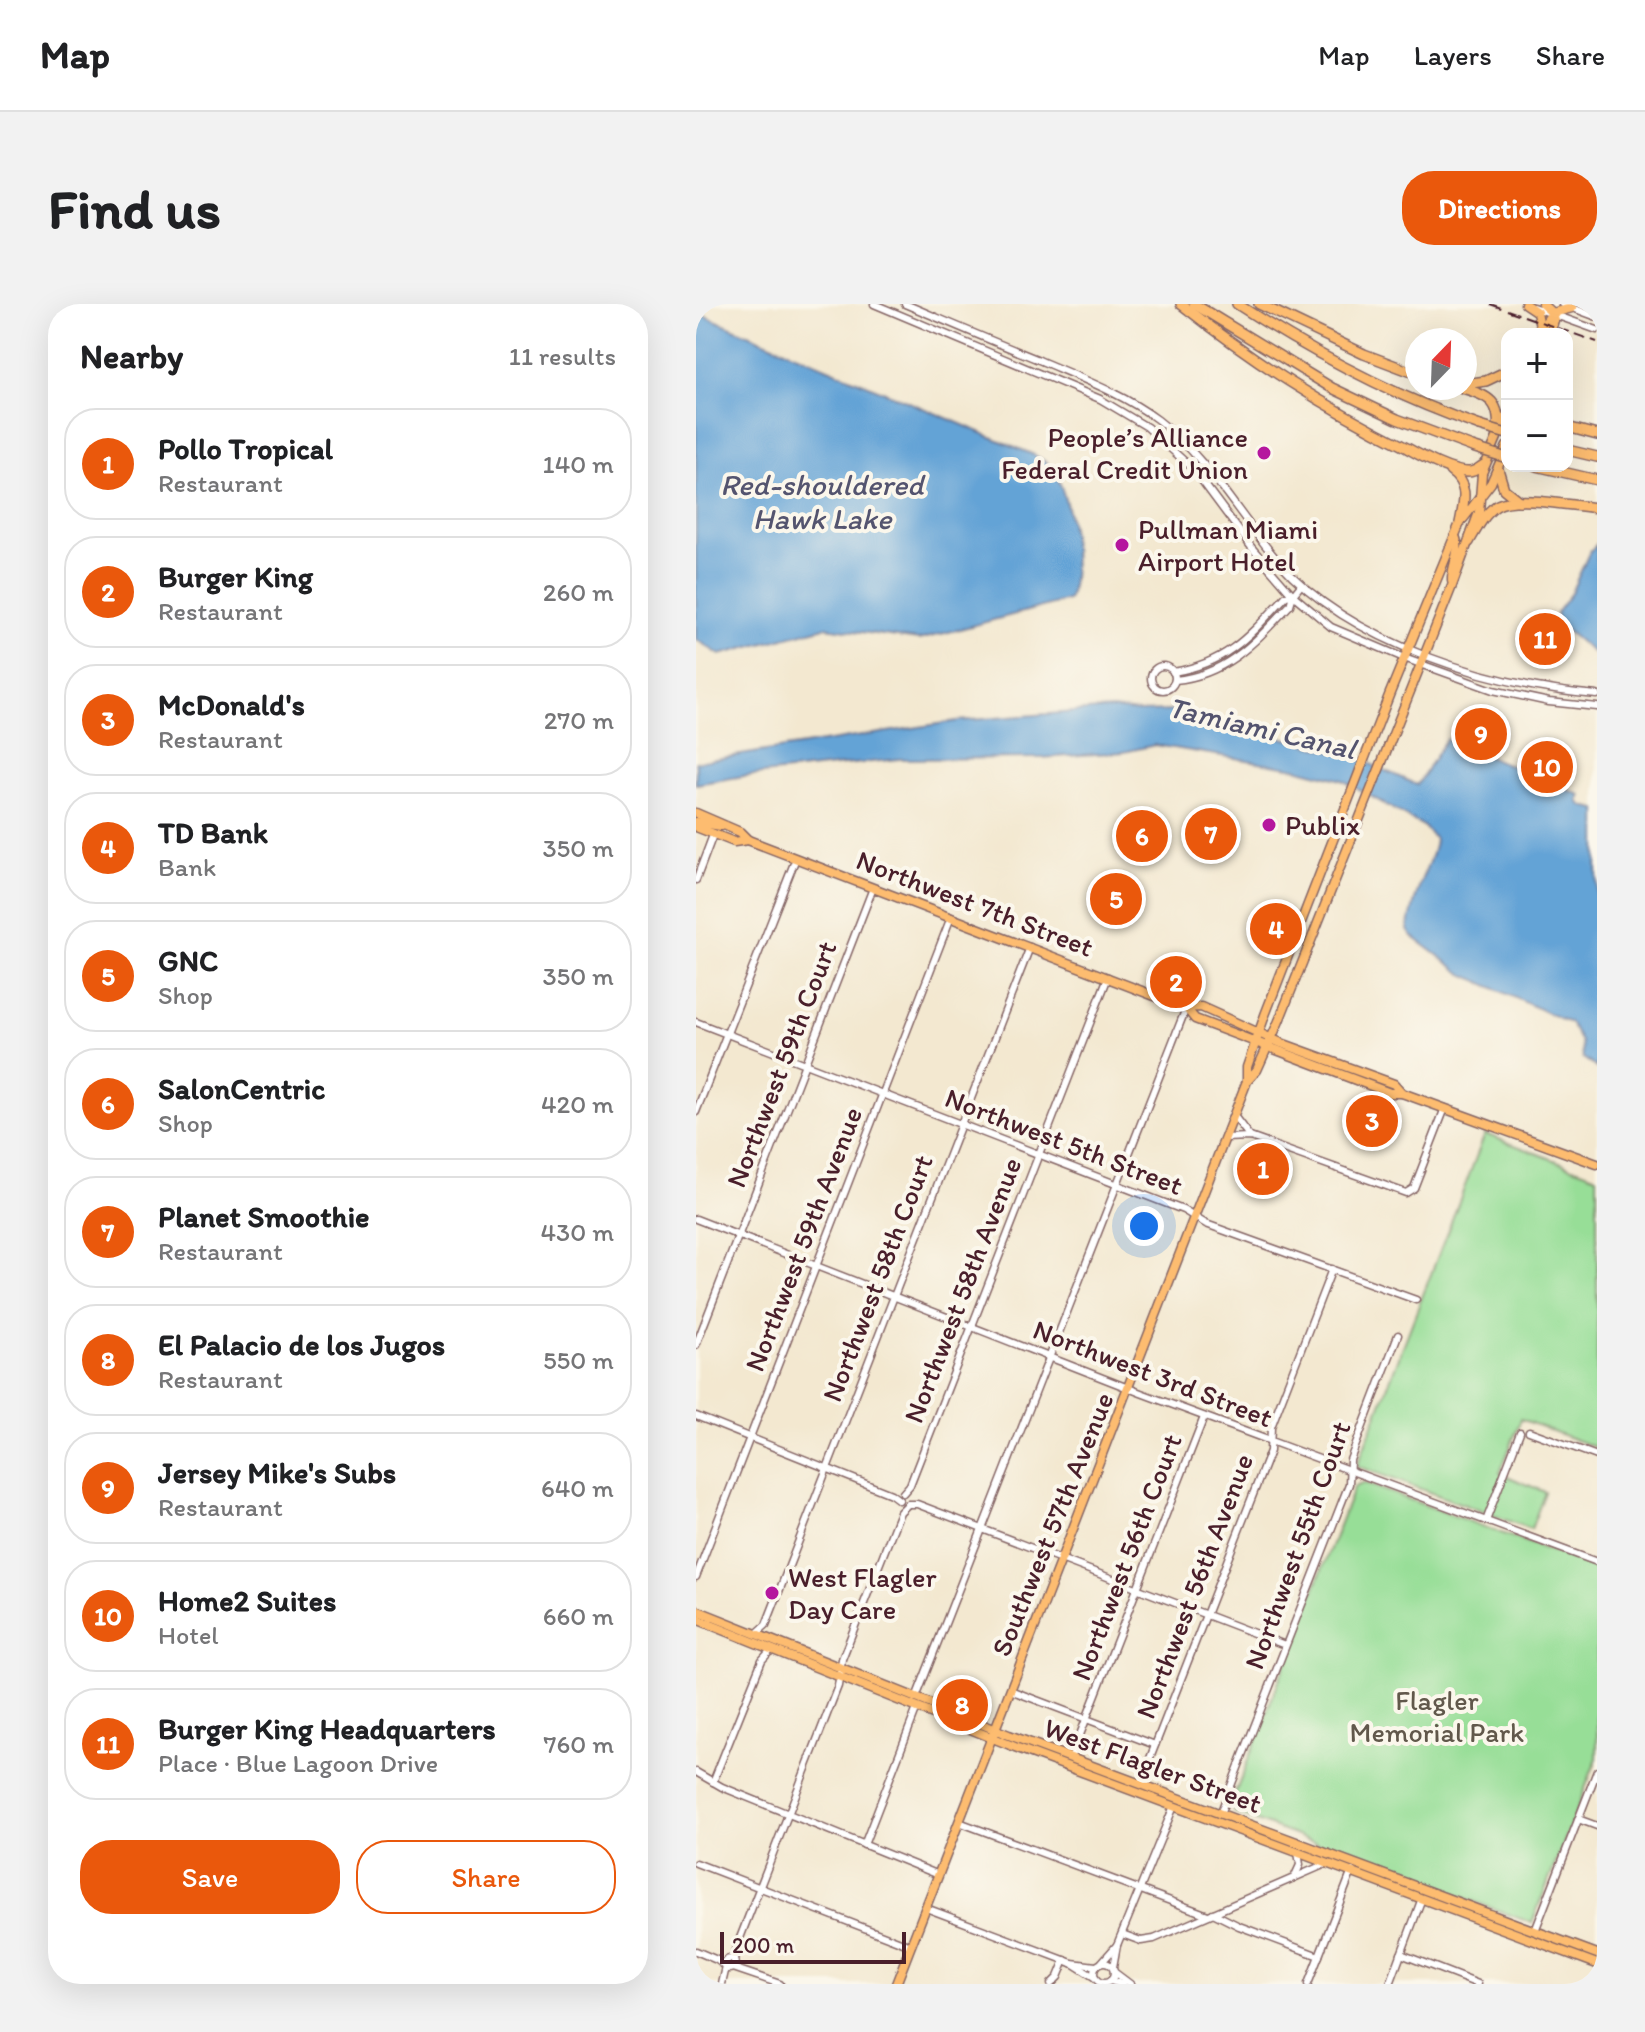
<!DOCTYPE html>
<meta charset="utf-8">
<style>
:root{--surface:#fff;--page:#f2f2f2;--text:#202124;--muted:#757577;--line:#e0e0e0;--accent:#ea580c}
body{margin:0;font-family:Itim,sans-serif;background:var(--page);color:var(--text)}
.controls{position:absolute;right:24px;top:24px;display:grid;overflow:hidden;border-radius:16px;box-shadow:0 8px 32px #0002}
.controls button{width:72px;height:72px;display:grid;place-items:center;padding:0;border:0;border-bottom:2px solid var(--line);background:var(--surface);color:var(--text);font:40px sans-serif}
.compass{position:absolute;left:709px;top:24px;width:72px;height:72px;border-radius:50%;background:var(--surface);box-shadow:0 8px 32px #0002;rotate:23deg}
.scale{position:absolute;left:24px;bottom:20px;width:186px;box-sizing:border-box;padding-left:8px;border:4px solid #4a1f2b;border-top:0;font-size:22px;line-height:28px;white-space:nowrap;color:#4a1f2b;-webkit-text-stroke:6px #fbf7ec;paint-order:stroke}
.you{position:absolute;left:448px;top:922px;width:28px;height:28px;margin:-20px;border:6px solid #fff;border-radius:50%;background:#1a73e8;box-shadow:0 0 0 12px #1a73e833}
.badge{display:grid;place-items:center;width:52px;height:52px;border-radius:50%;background:var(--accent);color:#fff;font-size:26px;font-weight:700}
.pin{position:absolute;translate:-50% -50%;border:4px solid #fff;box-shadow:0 2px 8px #0006}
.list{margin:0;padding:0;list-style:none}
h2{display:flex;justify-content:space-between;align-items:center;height:104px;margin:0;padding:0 32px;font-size:34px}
h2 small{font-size:26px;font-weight:400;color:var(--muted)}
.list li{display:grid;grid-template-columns:52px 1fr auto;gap:24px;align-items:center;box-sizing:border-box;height:112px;margin:0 16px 16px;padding:0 16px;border:2px solid var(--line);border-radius:32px}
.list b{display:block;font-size:30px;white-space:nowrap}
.list p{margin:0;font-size:26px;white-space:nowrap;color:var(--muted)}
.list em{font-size:26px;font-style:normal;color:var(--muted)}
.actions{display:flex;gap:16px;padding:24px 32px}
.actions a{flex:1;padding:18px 0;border:2px solid var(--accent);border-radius:32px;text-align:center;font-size:28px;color:var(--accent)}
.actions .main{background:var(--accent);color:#fff}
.map{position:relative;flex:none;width:901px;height:1680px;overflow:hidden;border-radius:32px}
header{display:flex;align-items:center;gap:48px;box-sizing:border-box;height:112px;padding:0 40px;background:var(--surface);border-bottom:2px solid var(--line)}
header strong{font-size:38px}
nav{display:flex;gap:44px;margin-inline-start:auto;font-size:28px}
.intro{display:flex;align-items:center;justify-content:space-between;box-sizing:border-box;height:192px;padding:0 48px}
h1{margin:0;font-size:56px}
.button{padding:20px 36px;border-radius:32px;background:var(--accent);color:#fff;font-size:28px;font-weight:700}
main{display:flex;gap:48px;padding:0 48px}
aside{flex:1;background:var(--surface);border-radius:32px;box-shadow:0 8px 32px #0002}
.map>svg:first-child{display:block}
.green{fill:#97de97;stroke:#707e61;stroke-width:2}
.water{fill:#63a3d6;stroke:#566180;stroke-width:2}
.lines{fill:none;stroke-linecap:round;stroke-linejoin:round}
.minor-casing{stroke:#856565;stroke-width:9}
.major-casing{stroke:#856565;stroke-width:11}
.highway-casing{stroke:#856565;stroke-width:12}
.minor{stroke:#fff;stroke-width:6}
.major{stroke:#fdbc70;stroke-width:8}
.highway{stroke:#fdbc70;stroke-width:9}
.rail{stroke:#4a1f2b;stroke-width:2;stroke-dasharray:12 6;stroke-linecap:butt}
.highway-bridge-casing{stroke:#856565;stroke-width:12;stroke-linecap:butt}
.highway-bridge{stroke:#fdbc70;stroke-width:9}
.poi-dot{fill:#b5179e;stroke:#fbf7ec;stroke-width:3}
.labels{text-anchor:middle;stroke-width:8;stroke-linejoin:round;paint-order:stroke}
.poi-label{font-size:28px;fill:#4a1f2b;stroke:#fbf7ec;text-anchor:start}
.street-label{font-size:28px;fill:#4a1f2b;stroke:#fbf7ec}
.park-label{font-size:28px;fill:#61584b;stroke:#fbf7ec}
.water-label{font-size:30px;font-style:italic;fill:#54546f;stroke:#fbf7ec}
</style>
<header>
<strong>Map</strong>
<nav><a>Map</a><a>Layers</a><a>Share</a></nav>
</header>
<div class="intro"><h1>Find us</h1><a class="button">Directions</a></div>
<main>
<aside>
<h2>Nearby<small>11 results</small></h2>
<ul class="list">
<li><span class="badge">1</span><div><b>Pollo Tropical</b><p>Restaurant</p></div><em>140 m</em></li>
<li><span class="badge">2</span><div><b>Burger King</b><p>Restaurant</p></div><em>260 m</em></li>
<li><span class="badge">3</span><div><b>McDonald's</b><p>Restaurant</p></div><em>270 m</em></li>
<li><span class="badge">4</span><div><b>TD Bank</b><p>Bank</p></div><em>350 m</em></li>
<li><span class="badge">5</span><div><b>GNC</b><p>Shop</p></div><em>350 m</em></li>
<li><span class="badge">6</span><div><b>SalonCentric</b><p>Shop</p></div><em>420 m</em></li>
<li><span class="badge">7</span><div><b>Planet Smoothie</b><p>Restaurant</p></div><em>430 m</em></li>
<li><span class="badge">8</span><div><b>El Palacio de los Jugos</b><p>Restaurant</p></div><em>550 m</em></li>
<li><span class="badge">9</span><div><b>Jersey Mike's Subs</b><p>Restaurant</p></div><em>640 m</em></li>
<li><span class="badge">10</span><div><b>Home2 Suites</b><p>Hotel</p></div><em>660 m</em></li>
<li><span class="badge">11</span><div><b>Burger King Headquarters</b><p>Place · Blue Lagoon Drive</p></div><em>760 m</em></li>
</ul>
<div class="actions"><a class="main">Save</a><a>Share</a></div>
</aside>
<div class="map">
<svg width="901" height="1680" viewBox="0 0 901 1680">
<rect width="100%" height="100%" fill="#fbf7ec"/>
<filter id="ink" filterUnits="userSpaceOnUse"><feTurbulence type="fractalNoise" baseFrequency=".0125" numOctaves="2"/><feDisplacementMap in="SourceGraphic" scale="16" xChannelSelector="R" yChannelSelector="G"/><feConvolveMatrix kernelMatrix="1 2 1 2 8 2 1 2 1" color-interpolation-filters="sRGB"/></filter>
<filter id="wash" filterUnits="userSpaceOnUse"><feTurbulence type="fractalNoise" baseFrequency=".006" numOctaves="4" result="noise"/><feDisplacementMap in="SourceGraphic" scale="32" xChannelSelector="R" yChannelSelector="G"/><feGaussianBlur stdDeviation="1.8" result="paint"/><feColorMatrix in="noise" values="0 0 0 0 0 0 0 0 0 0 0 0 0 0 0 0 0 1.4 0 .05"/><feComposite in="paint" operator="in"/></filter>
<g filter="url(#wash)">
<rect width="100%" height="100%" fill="#f3e8d0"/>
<!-- green -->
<g class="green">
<polygon points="789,830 901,872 901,1144 825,1115 804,1169 849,1188 835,1225 661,1162"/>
<polygon points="668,1179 901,1264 901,1454 836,1619 539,1509 535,1500 658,1183"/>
</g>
<!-- water -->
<g class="water">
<path d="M0 8 338 151C343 154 350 157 354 162 374 185 385 269 372 296L223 336 129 323 24 351 0 335Z"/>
<polygon points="901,240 901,352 862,320 860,309 875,289 893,249"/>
<path d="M416 405 443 408 476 407 527 418 659 453 721 481 750 435 885 491 883 497 887 502 901 505V764L887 754 885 738 874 719 767 670 716 632 712 626C715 611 719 595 724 580 729 565 738 552 739 535L727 522 646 476 600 464 459 441 428 448 344 454 203 455 48 472 0 480V458L261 417Z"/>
</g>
</g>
<g filter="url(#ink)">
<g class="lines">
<defs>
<g id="minor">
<polyline points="178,0 404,95 451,123 498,166 556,244 597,291 635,323 708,354 797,386 853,398 901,403"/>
<path d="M209 0C254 19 298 38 343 56 384 74 426 89 462 116 513 155 542 211 583 258 655 340 796 382 901 391"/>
<polyline points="866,0 901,13"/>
<polyline points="837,3 901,26"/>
<circle cx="467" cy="374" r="12"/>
<path d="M477 368C532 359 554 331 590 292L597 291"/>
<path d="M479 376C531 371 560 337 594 301L597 291 605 281"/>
<polyline points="0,576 17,531"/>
<polyline points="0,718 487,906 510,920 720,996"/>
<polyline points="0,808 100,554"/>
<polyline points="538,812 554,833"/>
<polyline points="529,834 554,833 710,889 718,884 749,804"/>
<polyline points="0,915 445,1089 901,1258"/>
<polyline points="0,1041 177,584"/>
<polyline points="0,1112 195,1190 203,1196"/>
<polyline points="833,1127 901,1152"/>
<polyline points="207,1189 214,1181 412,673"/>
<polyline points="212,1200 221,1200 589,1341"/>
<polyline points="790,1217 824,1128"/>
<polyline points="0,1273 255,613"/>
<polyline points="60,1330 70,1321 334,643"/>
<polyline points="314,1386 459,1441"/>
<polyline points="220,1394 490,704"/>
<polyline points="375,1454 508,1113"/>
<polyline points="0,1468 26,1483 243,1571"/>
<polyline points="17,1478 66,1356 75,1346"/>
<polyline points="444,1480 574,1147 575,1123 636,965"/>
<polyline points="524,1510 653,1180 654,1156 702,1031"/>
<polyline points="882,1515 901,1522"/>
<polyline points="263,1518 512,1611"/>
<polyline points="168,1541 221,1404"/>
<polyline points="0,1559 215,1642"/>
<polyline points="598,1574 604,1561 602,1548"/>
<polyline points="230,1604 376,1659 400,1662"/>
<polyline points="517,1609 543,1622 623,1652"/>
<polyline points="839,1627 901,1467"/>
<polyline points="426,1630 445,1637 458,1635 632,1559"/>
<polyline points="0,1647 21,1656 29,1662"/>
<polyline points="705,1650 782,1680"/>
<circle cx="34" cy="1660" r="5"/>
<polyline points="38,1658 39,1647 142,1382 146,1355 204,1208 211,1201"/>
<polyline points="406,1658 421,1641 478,1502"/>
<circle cx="408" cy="1669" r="10"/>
<polyline points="376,1659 398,1673"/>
<polyline points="417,1663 421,1641"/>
<polyline points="37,1664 84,1680"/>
<polyline points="418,1668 434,1680"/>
<polyline points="414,1677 426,1680"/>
<polyline points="26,1680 30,1663"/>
<polyline points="355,1680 362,1673 369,1656"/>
<polyline points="612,1680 656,1567"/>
<polyline points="694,1680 726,1594"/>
</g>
<g id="major">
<polyline points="829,0 841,8 844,22"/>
<polyline points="846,0 856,9"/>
<polyline points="841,30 856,9 876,4"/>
<polyline points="854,30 858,16 856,9"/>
<path d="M756 277C755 261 766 248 759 232"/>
<polyline points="0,509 44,528 52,536 490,704 505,703 585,739 698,780 706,789"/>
<polyline points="0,518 25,522"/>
<polyline points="0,523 38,538 52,536"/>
<polyline points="490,704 499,715 694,789 706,789 901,860"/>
<polyline points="551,776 551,763 569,711 694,389 764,219 795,179 811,142"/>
<polyline points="0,1306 313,1431 901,1650"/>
<polyline points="0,1315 319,1443 901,1660"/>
<polyline points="200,1680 551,777 561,766 583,717 756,282 783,208 786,169 811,110"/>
</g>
<g id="highway">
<path d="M485 0C560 59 626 101 711 144 725 152 757 169 773 168 779 168 784 163 789 160"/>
<polyline points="498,0 636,84 701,115 776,143"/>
<path d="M541 0C618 50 697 92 784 122"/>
<polyline points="563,0 668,50 721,70"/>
<polyline points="769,80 790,77 811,67"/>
<path d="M766 84C794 92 805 98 802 129"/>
<polyline points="871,123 901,131"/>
<polyline points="871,146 901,153"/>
<polyline points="840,162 901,176"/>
<polyline points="802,165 808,185 823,197"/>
<path d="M754 167C774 181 768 198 764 219"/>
<path d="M773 238C780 226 788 210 800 202 818 190 878 202 901 204"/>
</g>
</defs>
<!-- minor casing -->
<use href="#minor" class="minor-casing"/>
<!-- major casing -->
<use href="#major" class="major-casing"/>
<!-- highway casing -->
<use href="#highway" class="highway-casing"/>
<!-- minor -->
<use href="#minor" class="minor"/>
<!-- major -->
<use href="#major" class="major"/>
<!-- highway -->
<use href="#highway" class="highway"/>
<!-- rail -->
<polyline class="rail" points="794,0 901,38"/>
<defs>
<g id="highway-bridge">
<polyline points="784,122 811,130"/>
<polyline points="776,143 811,154"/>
</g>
</defs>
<!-- highway-bridge casing -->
<use href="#highway-bridge" class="highway-bridge-casing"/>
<!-- highway-bridge -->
<use href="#highway-bridge" class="highway-bridge"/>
</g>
</g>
<!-- markers -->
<g class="poi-dot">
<circle cx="568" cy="149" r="8"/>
<circle cx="426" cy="241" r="8"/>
<circle cx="573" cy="521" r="8"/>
<circle cx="76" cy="1289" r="8"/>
</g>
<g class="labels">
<!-- poi labels -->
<g class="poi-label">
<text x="552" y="143" text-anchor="end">People’s Alliance<tspan x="552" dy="32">Federal Credit Union</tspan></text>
<text x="442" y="235">Pullman Miami<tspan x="442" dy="32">Airport Hotel</tspan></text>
<text x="589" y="531">Publix</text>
<text x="92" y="1283">West Flagler<tspan x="92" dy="32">Day Care</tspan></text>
</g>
<!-- street labels -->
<g class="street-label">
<text transform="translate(279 599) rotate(21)" y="10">Northwest 7th Street</text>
<text transform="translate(85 760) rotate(-69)" y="10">Northwest 59th Court</text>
<text transform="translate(368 837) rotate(21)" y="10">Northwest 5th Street</text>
<text transform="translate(107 935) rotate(-69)" y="10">Northwest 59th Avenue</text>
<text transform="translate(181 974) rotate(-69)" y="10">Northwest 58th Court</text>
<text transform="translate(266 986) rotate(-69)" y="10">Northwest 58th Avenue</text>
<text transform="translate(457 1069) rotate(21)" y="10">Northwest 3rd Street</text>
<text transform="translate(356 1220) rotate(-68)" y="10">Southwest 57th Avenue</text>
<text transform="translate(601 1241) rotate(-70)" y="10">Northwest 55th Court</text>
<text transform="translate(430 1253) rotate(-69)" y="10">Northwest 56th Court</text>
<text transform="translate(498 1282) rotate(-69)" y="10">Northwest 56th Avenue</text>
<text transform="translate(457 1461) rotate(20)" y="10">West Flagler Street</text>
</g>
<!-- park labels -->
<g class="park-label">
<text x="741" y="1406">Flagler<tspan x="741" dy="32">Memorial Park</tspan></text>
</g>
<!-- water labels -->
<g class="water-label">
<text x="126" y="191">Red-shouldered<tspan x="126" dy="34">Hawk Lake</tspan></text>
<text transform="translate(566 424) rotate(13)" y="10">Tamiami Canal</text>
</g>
</g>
</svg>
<div class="controls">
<button>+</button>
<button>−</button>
</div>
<svg class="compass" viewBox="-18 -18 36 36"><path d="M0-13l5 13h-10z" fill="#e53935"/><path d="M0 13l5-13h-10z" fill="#757577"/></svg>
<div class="scale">200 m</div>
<div class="you"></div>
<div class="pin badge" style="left:567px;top:865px">1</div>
<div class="pin badge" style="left:480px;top:678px">2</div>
<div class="pin badge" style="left:676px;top:817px">3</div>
<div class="pin badge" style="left:580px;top:625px">4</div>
<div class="pin badge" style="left:420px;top:595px">5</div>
<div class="pin badge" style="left:446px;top:532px">6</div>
<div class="pin badge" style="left:515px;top:530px">7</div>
<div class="pin badge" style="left:266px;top:1401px">8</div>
<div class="pin badge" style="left:785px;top:430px">9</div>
<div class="pin badge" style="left:851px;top:463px">10</div>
<div class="pin badge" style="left:849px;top:335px">11</div>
</div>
</main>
